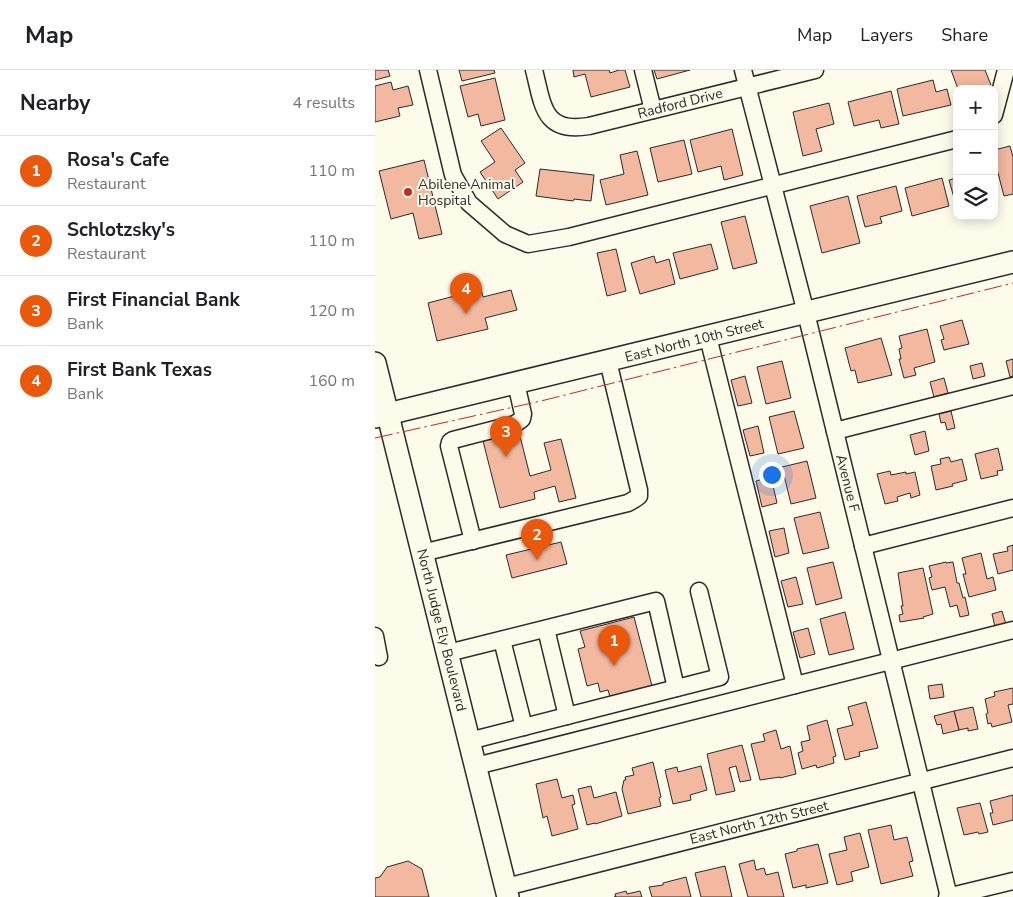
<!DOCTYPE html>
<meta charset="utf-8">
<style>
:root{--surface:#fff;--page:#f6f6f6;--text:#202124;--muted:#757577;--line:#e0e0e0;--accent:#ea580c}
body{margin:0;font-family:"Nunito Sans",sans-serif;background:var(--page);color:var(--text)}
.controls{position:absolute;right:15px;top:15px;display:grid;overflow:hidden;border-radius:10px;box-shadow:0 2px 12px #0003}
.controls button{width:45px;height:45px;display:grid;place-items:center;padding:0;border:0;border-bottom:1px solid var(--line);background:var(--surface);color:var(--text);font:25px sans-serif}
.you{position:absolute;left:396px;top:404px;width:18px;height:18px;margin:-12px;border:4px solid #fff;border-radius:50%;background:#1a73e8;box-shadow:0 0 0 8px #1a73e833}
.badge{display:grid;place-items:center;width:32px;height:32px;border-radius:50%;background:var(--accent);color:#fff;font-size:16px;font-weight:700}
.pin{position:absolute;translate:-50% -41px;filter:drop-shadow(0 1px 2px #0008)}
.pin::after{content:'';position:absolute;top:26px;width:18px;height:15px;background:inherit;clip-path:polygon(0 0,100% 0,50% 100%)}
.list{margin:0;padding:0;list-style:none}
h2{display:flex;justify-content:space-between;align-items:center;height:65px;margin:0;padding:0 20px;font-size:21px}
h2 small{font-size:16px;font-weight:400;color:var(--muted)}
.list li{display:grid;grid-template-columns:32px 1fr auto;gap:15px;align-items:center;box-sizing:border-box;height:70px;padding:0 20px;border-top:1px solid var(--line)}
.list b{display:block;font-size:19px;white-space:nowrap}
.list p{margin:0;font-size:16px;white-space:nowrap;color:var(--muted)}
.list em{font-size:16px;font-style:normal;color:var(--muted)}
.icon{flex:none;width:28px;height:28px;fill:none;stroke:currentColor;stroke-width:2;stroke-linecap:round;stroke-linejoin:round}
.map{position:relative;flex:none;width:638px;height:827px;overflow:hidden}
header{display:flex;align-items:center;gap:30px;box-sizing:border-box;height:70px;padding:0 25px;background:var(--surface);border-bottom:1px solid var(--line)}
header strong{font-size:24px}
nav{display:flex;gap:28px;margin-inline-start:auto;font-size:18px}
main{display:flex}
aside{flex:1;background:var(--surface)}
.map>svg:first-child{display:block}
.building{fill:#f2b8a0;stroke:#2b2b2b}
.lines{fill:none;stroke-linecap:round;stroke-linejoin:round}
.minor-casing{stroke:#2b2b2b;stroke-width:19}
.major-casing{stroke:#2b2b2b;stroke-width:24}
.minor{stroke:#fdfbea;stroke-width:16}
.major{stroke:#fdfbea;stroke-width:21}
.power{stroke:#c62828;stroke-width:1;stroke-dasharray:18 4 2.5 4;stroke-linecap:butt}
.poi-dot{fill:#c62828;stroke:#fdfbea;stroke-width:2}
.labels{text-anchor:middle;stroke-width:4;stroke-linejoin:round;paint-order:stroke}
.street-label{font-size:14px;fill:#2b2b2b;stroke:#fdfbea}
.poi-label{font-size:14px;fill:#2b2b2b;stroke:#fdfbea;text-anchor:start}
</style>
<header>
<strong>Map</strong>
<nav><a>Map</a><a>Layers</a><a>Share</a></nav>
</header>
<main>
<aside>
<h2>Nearby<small>4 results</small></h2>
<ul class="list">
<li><span class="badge">1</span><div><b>Rosa's Cafe</b><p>Restaurant</p></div><em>110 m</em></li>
<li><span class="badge">2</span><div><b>Schlotzsky's</b><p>Restaurant</p></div><em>110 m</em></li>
<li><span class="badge">3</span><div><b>First Financial Bank</b><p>Bank</p></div><em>120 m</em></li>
<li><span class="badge">4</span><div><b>First Bank Texas</b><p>Bank</p></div><em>160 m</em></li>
</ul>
</aside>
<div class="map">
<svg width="638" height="827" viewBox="0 0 638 827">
<rect width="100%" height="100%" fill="#fdfbea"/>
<!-- building -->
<g class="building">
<polygon points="0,0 13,0 15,6 0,10"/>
<polygon points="84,0 119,0 120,3 87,11"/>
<polygon points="198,0 234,0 235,3 244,0 250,0 255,17 216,27 210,4 199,7"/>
<polygon points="279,0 315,0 282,9"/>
<polygon points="576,0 610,0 616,15 608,19 583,19"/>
<polygon points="120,8 130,50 106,56 103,44 93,47 85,16"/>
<polygon points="558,10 561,22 572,19 576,35 528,46 522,19"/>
<polygon points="16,12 18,20 33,16 38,35 23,38 25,46 0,52 0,16"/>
<polygon points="516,21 524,54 506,58 504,50 479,56 473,32"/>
<polygon points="454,33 459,54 441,59 447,81 428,86 418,42"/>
<polygon points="126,58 150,93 140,100 148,112 123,129 105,102 120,92 106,71"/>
<polygon points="357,59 368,105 349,110 346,96 323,102 315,70"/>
<polygon points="309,70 317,104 283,112 275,78"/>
<polygon points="635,76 638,87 638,124 629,126 619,88 619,80"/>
<polygon points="262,81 273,125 231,135 225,110 249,104 245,85"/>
<polygon points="49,90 67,164 44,169 38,143 16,149 4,101"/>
<polygon points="165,99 219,105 216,131 199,129 198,131 161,126"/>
<polygon points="567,108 574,136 537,146 530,118"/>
<polygon points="582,108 582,134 581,135 574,110"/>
<polygon points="521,116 527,141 505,147 507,153 490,157 482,126"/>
<polygon points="473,126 485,173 447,183 435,136"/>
<polygon points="370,146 382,193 358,199 346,152"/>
<polygon points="336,174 343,199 305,209 298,183"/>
<polygon points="241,179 251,221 232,226 222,183"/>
<polygon points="279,186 281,193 294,189 300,214 265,224 256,193"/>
<polygon points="106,219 108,227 136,220 142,240 110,248 113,259 62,271 53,233"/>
<polygon points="587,250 594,274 569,280 566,270 569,269 565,256"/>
<polygon points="552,259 560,292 539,298 541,305 529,308 524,289 526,289 524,279 527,278 524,266"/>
<polygon points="506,268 517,305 483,313 480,300 476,301 470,278"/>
<polygon points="638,289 638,306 635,307 631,291"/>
<polygon points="407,291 416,328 391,334 382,297"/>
<polygon points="607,293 610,306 598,309 595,296"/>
<polygon points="370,306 377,333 363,336 356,310"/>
<polygon points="569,308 573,323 559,327 555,312"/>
<polygon points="419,341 429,378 403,384 394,347"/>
<polygon points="576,341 580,358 572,360 570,352 566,353 564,344"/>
<polygon points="383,356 389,383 375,386 368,360"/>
<polygon points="550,361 554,381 540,385 535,365"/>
<polygon points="144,362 155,406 176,400 169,373 186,369 201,428 184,432 180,416 159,422 160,429 125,438 108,371"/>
<polygon points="623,378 628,400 622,401 623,405 606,409 600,384"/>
<polygon points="574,387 576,392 587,389 592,410 577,414 578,416 561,420 556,396 566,394 565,389"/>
<polygon points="432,391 441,428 416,434 407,397"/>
<polygon points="515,401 516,405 531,402 531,404 540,402 545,425 536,428 535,423 522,427 523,431 510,434 502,404"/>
<polygon points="396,407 402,433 387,437 381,411"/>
<polygon points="445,442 454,478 428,484 419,448"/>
<polygon points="409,458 414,483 400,487 394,461"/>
<polygon points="186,472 192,494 137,508 131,485"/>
<polygon points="638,475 638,500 623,504 618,484 633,481 632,477"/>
<polygon points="606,483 612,509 618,507 621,520 594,527 588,504 591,504 587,488"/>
<polygon points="458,492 467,528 441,535 432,498"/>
<polygon points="571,492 571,493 578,492 582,513 584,513 588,528 590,527 594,545 585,547 582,535 575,537 570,517 557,520 554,508 557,507 554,496"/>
<polygon points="548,498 558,544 548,547 549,548 525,552 524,545 528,544 526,536 528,536 523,503"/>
<polygon points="421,507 428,534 413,537 406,511"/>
<polygon points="627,541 632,558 621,561 617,544"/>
<polygon points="470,542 479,579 454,585 445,549"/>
<polygon points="259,547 277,616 235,627 233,620 225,622 223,613 212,616 203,579 210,577 205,561"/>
<polygon points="433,558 440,584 425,588 418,562"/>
<polygon points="567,614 569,627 555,629 553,616"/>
<polygon points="638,618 638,634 633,635 637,652 617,657 616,653 613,654 611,644 613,643 610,629 620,626 619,622"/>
<polygon points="491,632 503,678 484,682 485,686 470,690 462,659 478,655 473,637"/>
<polygon points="598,637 603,659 593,661 593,658 584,660 579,641"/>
<polygon points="579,641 584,660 568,664 566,654 562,655 559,646"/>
<polygon points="452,650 461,686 458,687 459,693 442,698 441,695 427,699 423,683 428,681 426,672 435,670 432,656"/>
<polygon points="401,660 406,679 415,676 421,704 405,708 405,707 385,710 376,674 390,671 388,664"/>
<polygon points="367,675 376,710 365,712 361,696 354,698 360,721 341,725 332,684"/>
<polygon points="278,692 286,727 284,728 286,736 253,744 247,719 249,710 251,710 250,707 259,705 257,698"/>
<polygon points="326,696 332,720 315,725 316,730 298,734 290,700 302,697 303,702"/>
<polygon points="182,709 187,728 198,725 200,734 197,735 203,759 177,766 172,746 168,748 161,714"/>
<polygon points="216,716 219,728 241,722 247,746 220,754 220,753 212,755 203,719"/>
<polygon points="638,725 638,750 618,755 615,743 618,743 615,731"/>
<polygon points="605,733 613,762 604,764 603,762 589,765 582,738"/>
<polygon points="516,755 519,770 532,767 538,791 534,792 538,806 506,814 493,760"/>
<polygon points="485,763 494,797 476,802 478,811 462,815 454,784 472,780 469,767"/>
<polygon points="443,774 453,813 431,818 431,815 418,818 410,784 422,781 422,779"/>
<polygon points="379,790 381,800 389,798 391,805 403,802 409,827 373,827 364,794"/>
<polygon points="33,791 47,799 54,827 0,827 0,808 5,807 12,797"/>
<polygon points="350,796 357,827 326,827 320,803"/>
<polygon points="311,807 316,827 277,827 274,817 288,815 288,813"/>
<polygon points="251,821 252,824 265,821 267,827 239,827 241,827 240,824"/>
</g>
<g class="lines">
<defs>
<g id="minor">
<polyline points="53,0 78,105 94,133 130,164 153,174 194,167 582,69"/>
<path d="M159 0C168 35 168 64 214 56L440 0"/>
<polyline points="268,0 278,40"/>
<polyline points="368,0 431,243 574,827"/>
<polyline points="619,45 631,0"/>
<polyline points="333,267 420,615"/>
<polyline points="460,361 638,316"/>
<polyline points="98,471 74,376 75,372 78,370 140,354 147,349 148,344 141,313"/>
<polyline points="488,476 638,438"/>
<polyline points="47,483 253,433 260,429 264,426 264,420 233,291"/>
<polyline points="171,559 192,646"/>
<polyline points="0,566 4,587"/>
<polyline points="127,570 149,657"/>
<polyline points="73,583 281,531 301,618"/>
<polyline points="94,671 345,607 324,521"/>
<polyline points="101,696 638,560"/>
<polyline points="131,817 638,688"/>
<polyline points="572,827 638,811"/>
</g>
<g id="major">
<polyline points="0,293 133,827"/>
<polyline points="0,347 638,192"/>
</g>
</defs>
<!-- minor casing -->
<use href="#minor" class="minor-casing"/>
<!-- major casing -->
<use href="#major" class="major-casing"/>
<!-- minor -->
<use href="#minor" class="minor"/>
<!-- major -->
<use href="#major" class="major"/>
<!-- power -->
<polyline class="power" points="0,368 166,331 638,213"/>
</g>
<!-- markers -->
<circle class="poi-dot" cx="33" cy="122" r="5"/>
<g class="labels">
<!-- street labels -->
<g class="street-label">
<text transform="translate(305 33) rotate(-14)" y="5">Radford Drive</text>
<text transform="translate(319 270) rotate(-14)" y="5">East North 10th Street</text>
<text transform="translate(473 413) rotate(76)" y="5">Avenue F</text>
<text transform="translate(67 560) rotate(76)" y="5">North Judge Ely Boulevard</text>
<text transform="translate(384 752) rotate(-14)" y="5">East North 12th Street</text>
</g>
<!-- poi labels -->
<g class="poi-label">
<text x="43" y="119">Abilene Animal<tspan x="43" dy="16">Hospital</tspan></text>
</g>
</g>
</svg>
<div class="controls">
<button>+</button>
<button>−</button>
<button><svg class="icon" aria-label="layers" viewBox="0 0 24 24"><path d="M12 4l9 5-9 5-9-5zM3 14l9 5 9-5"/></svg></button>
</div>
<div class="you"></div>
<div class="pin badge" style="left:239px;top:596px">1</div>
<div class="pin badge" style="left:162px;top:490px">2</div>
<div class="pin badge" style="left:131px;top:387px">3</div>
<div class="pin badge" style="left:91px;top:244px">4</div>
</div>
</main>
